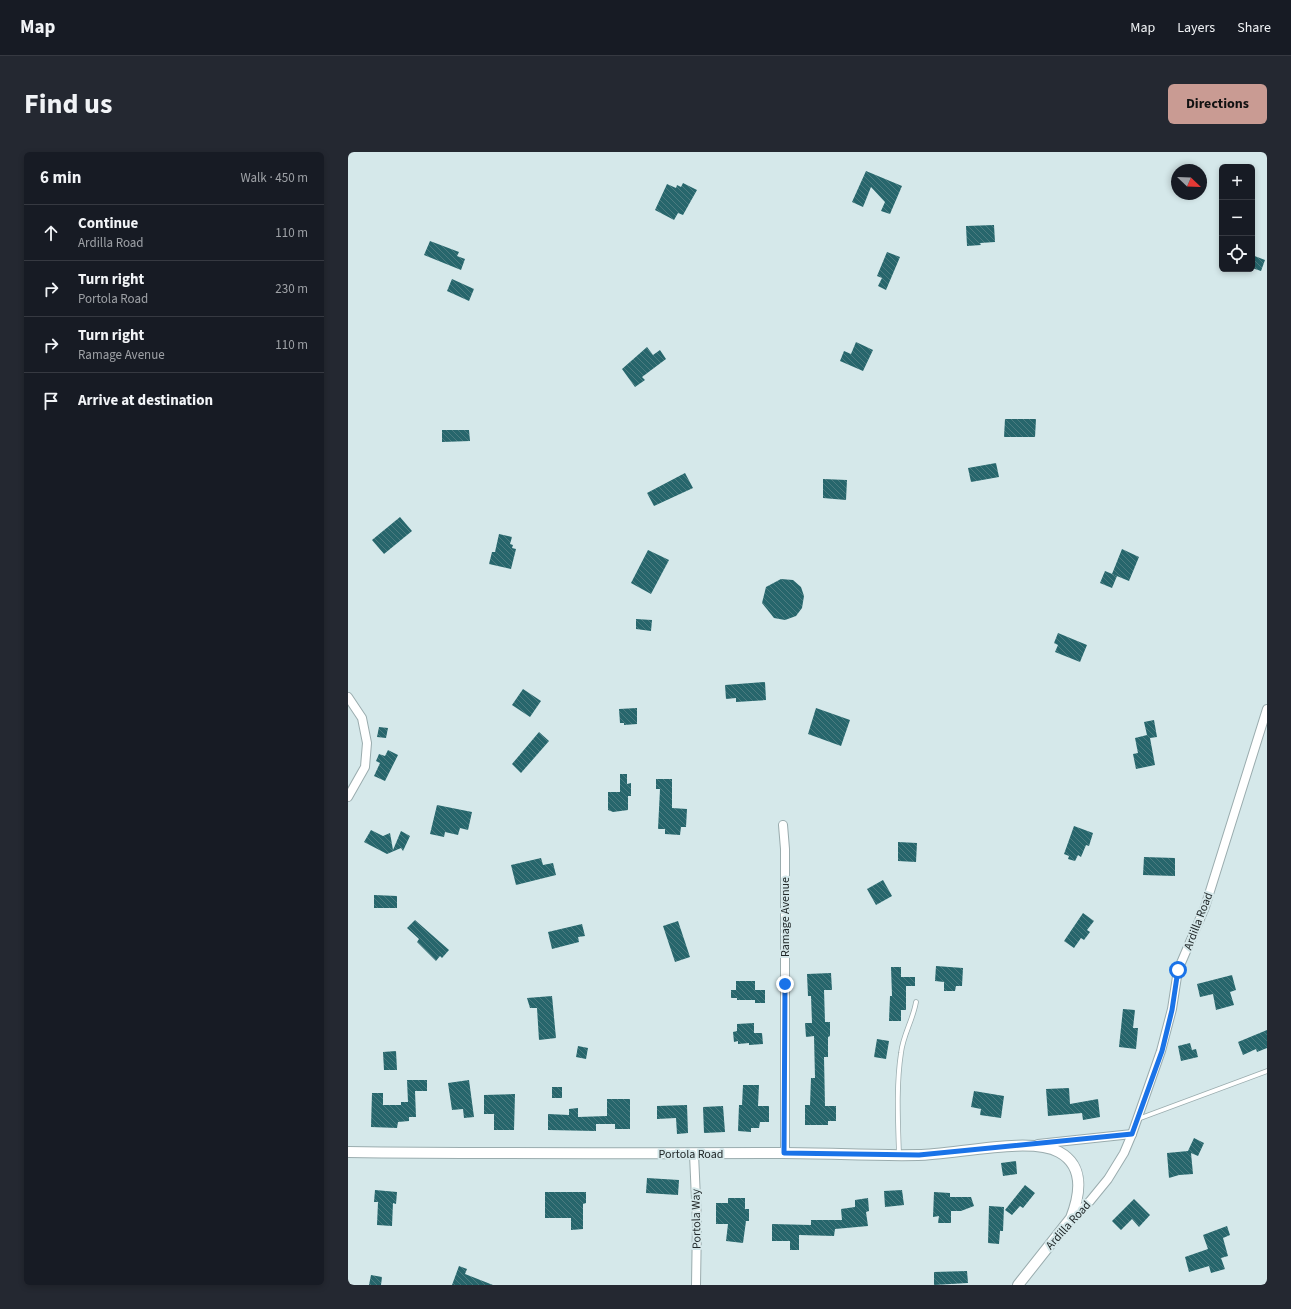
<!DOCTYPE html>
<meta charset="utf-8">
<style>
:root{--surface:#171b24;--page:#242831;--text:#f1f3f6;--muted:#9ea1a6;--line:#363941;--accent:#c99b93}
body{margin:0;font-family:"Source Sans 3",sans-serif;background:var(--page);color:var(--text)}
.controls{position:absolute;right:12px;top:12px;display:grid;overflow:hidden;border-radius:6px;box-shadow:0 2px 6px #0003}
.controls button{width:36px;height:36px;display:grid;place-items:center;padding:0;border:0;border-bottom:1px solid var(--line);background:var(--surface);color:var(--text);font:20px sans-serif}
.compass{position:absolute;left:823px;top:12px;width:36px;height:36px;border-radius:50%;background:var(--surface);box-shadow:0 2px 6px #0003;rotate:113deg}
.stop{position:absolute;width:12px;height:12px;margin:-9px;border:3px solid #1a73e8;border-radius:50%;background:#fff}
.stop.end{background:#1a73e8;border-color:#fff;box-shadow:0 1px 4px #0008}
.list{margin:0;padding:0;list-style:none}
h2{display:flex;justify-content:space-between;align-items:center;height:52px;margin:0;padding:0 16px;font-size:17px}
h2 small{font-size:13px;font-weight:400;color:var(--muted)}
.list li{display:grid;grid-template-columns:26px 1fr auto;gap:12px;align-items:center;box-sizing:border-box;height:56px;padding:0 16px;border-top:1px solid var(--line)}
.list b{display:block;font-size:15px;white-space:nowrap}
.list p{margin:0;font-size:13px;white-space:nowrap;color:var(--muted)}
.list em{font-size:13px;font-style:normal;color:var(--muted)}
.icon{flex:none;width:22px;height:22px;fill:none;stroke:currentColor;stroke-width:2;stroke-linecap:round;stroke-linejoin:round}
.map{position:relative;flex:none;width:919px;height:1133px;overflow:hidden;border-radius:6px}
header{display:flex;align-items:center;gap:24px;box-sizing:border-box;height:56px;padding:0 20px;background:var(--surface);border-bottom:1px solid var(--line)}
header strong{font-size:19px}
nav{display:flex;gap:22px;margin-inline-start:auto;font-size:14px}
.intro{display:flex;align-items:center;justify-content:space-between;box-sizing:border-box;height:96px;padding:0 24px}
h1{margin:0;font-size:28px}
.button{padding:10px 18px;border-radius:6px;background:var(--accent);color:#111;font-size:14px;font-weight:700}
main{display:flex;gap:24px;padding:0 24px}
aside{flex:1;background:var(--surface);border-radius:6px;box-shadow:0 2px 6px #0003}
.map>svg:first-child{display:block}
.building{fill:url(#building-back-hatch)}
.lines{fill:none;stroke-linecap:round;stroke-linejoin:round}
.service-casing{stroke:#9aacae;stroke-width:5.5}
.minor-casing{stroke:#9aacae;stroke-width:10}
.tertiary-casing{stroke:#9aacae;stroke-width:12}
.service{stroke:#fff;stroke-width:4}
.minor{stroke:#fff;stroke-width:8}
.tertiary{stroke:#fff;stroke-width:10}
.route{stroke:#1a73e8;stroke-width:5}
.labels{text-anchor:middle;stroke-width:4;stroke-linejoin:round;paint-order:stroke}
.street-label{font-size:12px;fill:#212829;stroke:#d5e8ea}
</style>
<header>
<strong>Map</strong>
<nav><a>Map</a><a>Layers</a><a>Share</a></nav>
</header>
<div class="intro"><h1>Find us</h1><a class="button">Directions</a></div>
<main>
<aside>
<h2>6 min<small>Walk · 450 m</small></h2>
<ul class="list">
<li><svg class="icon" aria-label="ahead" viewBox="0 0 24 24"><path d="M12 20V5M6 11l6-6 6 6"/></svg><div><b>Continue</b><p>Ardilla Road</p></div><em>110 m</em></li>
<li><svg class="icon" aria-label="right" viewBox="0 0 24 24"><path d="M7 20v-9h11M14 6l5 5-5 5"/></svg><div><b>Turn right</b><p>Portola Road</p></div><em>230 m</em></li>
<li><svg class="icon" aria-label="right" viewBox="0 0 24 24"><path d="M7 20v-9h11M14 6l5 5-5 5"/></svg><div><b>Turn right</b><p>Ramage Avenue</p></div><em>110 m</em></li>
<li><svg class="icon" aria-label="arrive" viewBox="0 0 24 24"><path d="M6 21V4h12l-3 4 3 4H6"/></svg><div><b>Arrive at destination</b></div></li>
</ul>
</aside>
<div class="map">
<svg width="919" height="1133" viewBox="0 0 919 1133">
<defs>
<pattern id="building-back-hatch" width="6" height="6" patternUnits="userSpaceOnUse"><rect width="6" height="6" fill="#27666c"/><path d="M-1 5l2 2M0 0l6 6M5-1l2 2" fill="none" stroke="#4c7c81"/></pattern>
</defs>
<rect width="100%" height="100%" fill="#d5e8ea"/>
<!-- building -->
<g class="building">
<polygon points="518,19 554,34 542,62 533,59 537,50 523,35 515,55 504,50"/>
<polygon points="335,31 349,38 335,63 330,61 326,68 307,58 319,32 328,36 329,33 333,35"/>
<polygon points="646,73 647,90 632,91 633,93 619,94 618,74"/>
<polygon points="82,89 111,100 109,104 117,107 113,118 76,103"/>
<polygon points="539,100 552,105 538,138 530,134 534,126 529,124"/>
<polygon points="904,103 917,108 913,119 904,116"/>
<polygon points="104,127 126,137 121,149 99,139"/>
<polygon points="508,190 525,198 515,219 492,209 496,199 503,202"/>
<polygon points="299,195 305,203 312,198 318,207 294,225 297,228 287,235 274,217"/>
<polygon points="657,267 688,267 687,285 656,285"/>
<polygon points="94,278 121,278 122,289 94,290"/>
<polygon points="648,311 651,325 623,330 620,316"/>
<polygon points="337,321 345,336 306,354 299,341"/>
<polygon points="475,327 499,328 498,348 475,346"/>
<polygon points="52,365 64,379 36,402 24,388"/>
<polygon points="151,382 164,385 162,392 165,393 164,396 168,397 163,417 141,412 144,400 147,400"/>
<polygon points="774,397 791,405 781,429 764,422"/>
<polygon points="300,398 321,408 303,442 283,431"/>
<polygon points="757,419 769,424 764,436 752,431"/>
<polygon points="433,427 445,428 453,435 456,444 454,456 448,464 437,468 426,466 414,451 418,435"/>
<polygon points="288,467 304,468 303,479 288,477"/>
<polygon points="710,481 739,493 732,510 707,500 710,493 706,491"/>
<polygon points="417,530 418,548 388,550 388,546 378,547 377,533"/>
<polygon points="175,537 193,549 182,565 164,553"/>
<polygon points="289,556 289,572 276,573 276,571 272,571 271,557"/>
<polygon points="468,556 502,568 493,594 460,582"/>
<polygon points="806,568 809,585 802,586 807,613 788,617 785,602 790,601 787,586 799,583 796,570"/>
<polygon points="31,575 40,576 38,586 29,585"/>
<polygon points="191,580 201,589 173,621 164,612"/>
<polygon points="40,598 50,603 37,629 26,624 32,611 28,609 31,602 37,604"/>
<polygon points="272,622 279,622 279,632 283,631 283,644 280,644 280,658 265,660 260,658 260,640 272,640"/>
<polygon points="308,627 324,627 324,656 339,657 338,675 333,675 332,683 317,682 317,677 310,677 312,637 308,637"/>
<polygon points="89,653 124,660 120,678 112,676 110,683 97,680 96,685 82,682"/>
<polygon points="726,674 745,681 741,694 738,693 733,705 730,703 727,709 720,707 721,704 716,702"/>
<polygon points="23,678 35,684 42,681 45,698 53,679 62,684 55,699 53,696 39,702 16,690"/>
<polygon points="550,690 569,691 568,710 550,709"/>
<polygon points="796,705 827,706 827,724 795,723"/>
<polygon points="193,706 195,713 205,711 208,723 168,733 163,713"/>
<polygon points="535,728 544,744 528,753 519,737"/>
<polygon points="26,743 49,744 49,756 26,756"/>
<polygon points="735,761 746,769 739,778 742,780 736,788 733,786 726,796 716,789"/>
<polygon points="67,768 101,798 94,806 92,804 88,809 69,790 71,787 59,776"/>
<polygon points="330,769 342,805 327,810 315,774"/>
<polygon points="234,772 237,784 230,785 231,790 204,797 200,780"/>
<polygon points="588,814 615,816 614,834 608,834 607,839 596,839 596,830 587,829"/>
<polygon points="543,815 553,815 553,825 567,825 567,834 558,834 558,858 553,858 553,869 541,869 542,844 544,844"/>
<polygon points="483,821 484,838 476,838 477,870 482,870 482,884 480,885 480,905 476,905 477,954 488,954 488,969 480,969 480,973 457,973 457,953 462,953 463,926 467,926 466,884 458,885 457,871 464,871 463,844 460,844 459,822"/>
<polygon points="884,823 888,838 882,840 886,853 868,858 865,842 852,845 849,832"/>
<polygon points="388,829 407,829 407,838 417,838 417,851 407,851 407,848 389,848 389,846 383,846 383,838 388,838"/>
<polygon points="204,844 208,886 191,888 189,856 182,856 179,846"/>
<polygon points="775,857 787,858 785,876 790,876 788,897 771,895"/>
<polygon points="406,871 406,881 414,881 415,892 401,893 401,891 390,892 390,889 386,890 385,880 389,879 389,872"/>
<polygon points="919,878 919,896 909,900 908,897 895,903 890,890"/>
<polygon points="529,887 541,889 538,907 526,905"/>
<polygon points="842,891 844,898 848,897 850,905 833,909 830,894"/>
<polygon points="230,894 240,896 238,907 228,905"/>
<polygon points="48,899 49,918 36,918 35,900"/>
<polygon points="59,928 79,928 79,939 67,939 68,965 61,965 61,969 50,970 49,976 23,975 24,941 35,941 35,953 53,953 53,950 60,950"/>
<polygon points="121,928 126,965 116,966 115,957 104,958 100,931"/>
<polygon points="395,933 411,933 410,954 421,954 421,970 412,970 411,976 403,976 403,980 390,979 391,953 394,953"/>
<rect x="204" y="935" width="10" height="11"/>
<polygon points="721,936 722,952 750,947 752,965 735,968 734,961 700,964 698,937"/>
<polygon points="626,939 656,944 653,966 632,963 633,957 623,955"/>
<polygon points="167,942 166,978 146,978 146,962 136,962 136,943"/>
<polygon points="259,947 282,947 282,977 267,977 267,972 248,972 248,979 200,978 200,962 221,963 221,957 230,956 230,965 259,964"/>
<polygon points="339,953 340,981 329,982 328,966 309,967 309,954"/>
<polygon points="375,954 377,980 356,981 355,955"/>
<polygon points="846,986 856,991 850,1004 843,1001 845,1022 831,1023 821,1026 819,1001 840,999"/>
<polygon points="668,1009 669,1022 655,1024 653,1011"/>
<polygon points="299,1026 331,1028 330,1043 298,1041"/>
<polygon points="677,1033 687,1041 675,1056 672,1054 664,1063 657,1058"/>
<polygon points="27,1038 49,1040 48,1052 45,1051 44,1074 29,1073 30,1050 26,1050"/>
<polygon points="554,1038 556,1053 537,1055 536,1039"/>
<polygon points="197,1040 238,1040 238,1051 235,1052 235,1077 223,1078 223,1066 197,1066"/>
<polygon points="586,1040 602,1041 602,1045 623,1045 626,1054 613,1059 603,1059 603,1071 590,1071 591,1064 585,1065"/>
<polygon points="380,1046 397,1046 397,1057 401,1057 401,1069 398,1069 395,1091 378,1089 380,1072 368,1072 368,1051 380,1051"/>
<polygon points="520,1046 521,1059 518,1060 520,1074 487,1077 486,1084 451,1083 451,1098 442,1098 442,1089 424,1089 424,1072 463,1073 463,1068 494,1068 493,1057 507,1055 507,1048"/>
<polygon points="786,1047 802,1063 791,1075 784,1067 773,1078 764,1069"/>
<polygon points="641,1054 656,1055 655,1079 652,1079 651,1092 640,1091"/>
<polygon points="879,1074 882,1083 875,1086 880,1104 873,1106 877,1117 863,1121 861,1114 841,1120 837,1105 860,1097 855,1083"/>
<polygon points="111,1114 119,1117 117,1122 145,1133 104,1133"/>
<polygon points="619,1119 620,1131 586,1133 586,1120"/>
<polygon points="23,1123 34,1125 33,1133 21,1133"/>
</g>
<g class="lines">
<defs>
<g id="service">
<polyline points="790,967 919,919"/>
<path d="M551 1003C550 969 548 934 553 901 555 883 565 868 568 850"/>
</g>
<g id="minor">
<polyline points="0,545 14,566 19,591 17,615 0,645"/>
<polyline points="435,673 437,697 437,1001"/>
<polyline points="690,992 784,982"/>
<polyline points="346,1002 349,1070 348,1133"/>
<polyline points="724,1066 742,1049 760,1027 776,1001 784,982 813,899 824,857 830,818 857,755 919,557"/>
</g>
<path id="tertiary" d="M0 1000C145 1002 290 1001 435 1001 480 1001 525 1004 570 1003 605 1003 682 984 711 1000 737 1014 732 1043 723 1066L670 1133"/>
</defs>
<!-- service casing -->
<use href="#service" class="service-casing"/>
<!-- minor casing -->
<use href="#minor" class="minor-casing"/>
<!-- tertiary casing -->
<use href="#tertiary" class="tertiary-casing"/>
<!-- service -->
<use href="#service" class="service"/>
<!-- minor -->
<use href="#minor" class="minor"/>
<!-- tertiary -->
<use href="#tertiary" class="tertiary"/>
</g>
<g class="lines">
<!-- route -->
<polyline class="route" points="437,832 436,1001 571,1003 784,982 814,899 824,858 830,818"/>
</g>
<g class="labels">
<!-- street labels -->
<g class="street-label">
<text transform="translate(437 765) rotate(-90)" y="4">Ramage Avenue</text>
<text transform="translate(850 769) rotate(-69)" y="4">Ardilla Road</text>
<text x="343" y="1006">Portola Road</text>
<text transform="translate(348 1067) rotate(-91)" y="4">Portola Way</text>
<text transform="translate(720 1073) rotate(-48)" y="4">Ardilla Road</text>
</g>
</g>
</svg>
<div class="controls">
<button>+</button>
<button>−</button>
<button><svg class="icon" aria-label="locate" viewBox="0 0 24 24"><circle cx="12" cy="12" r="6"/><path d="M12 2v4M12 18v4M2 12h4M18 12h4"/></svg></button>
</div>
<svg class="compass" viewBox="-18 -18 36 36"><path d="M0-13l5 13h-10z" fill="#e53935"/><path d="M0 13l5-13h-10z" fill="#9ea1a6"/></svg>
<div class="stop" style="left:830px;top:818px"></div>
<div class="stop end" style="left:437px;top:832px"></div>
</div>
</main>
